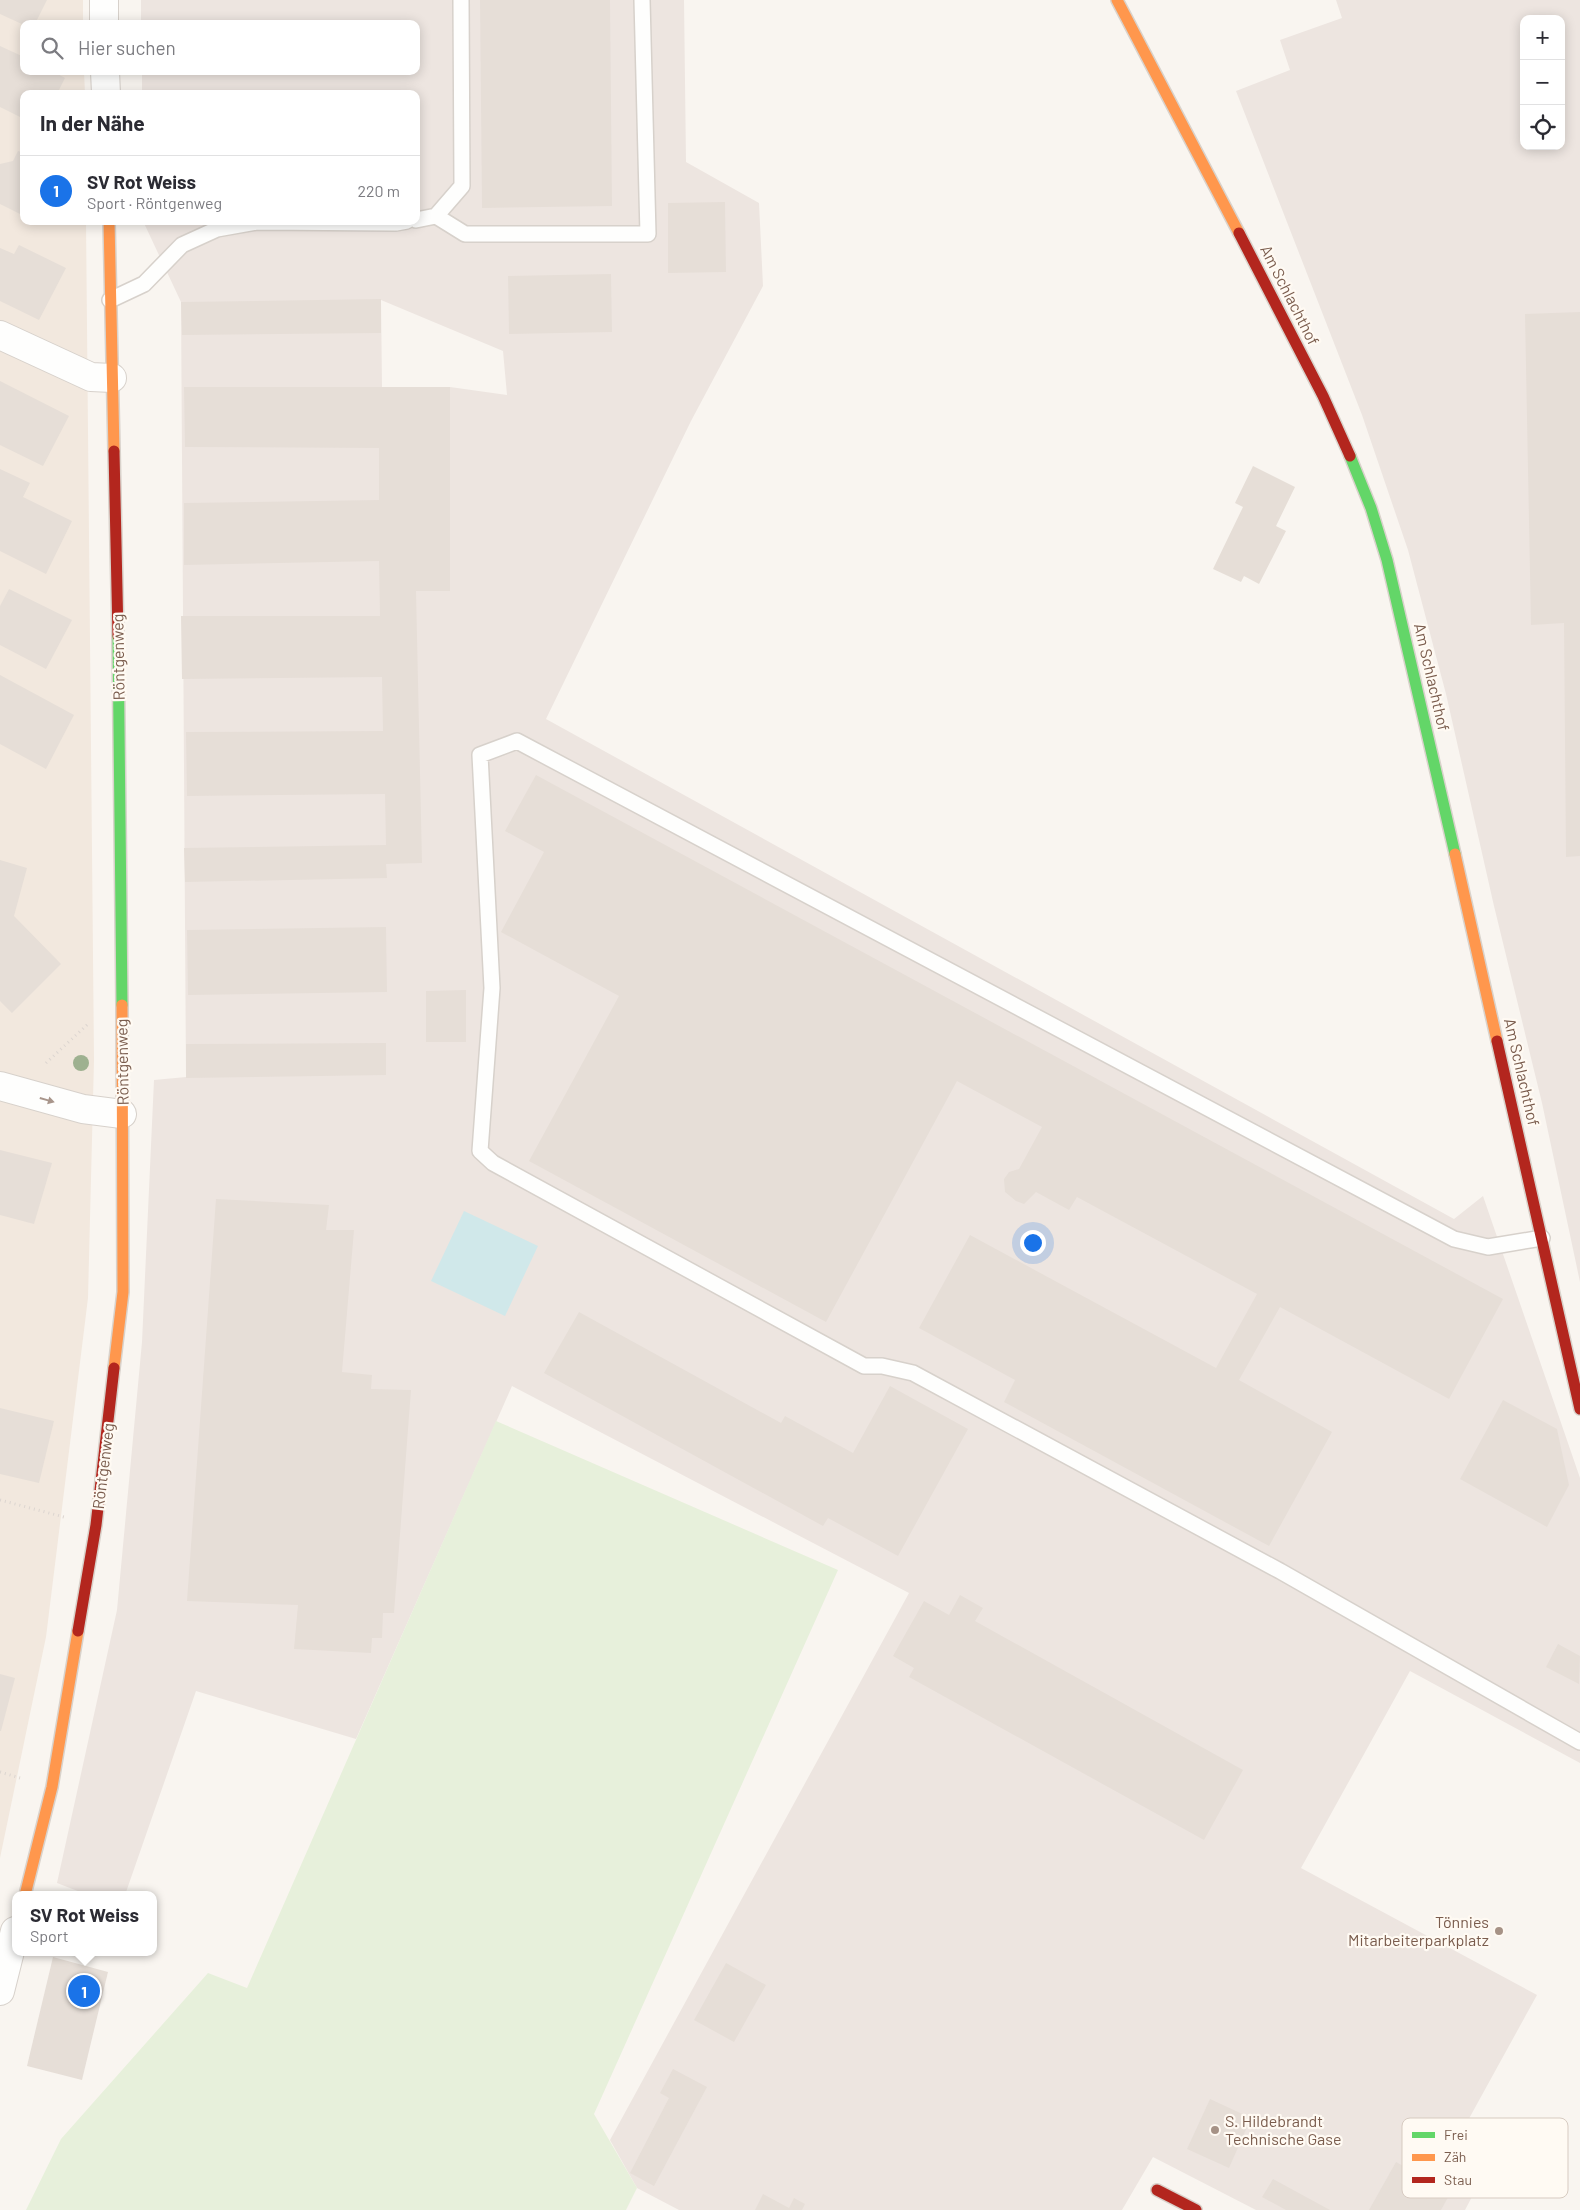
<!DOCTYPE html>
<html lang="de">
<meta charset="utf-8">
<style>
:root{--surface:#fff;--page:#f7f7f7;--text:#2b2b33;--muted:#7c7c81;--line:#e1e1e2;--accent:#1a73e8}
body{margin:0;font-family:Barlow,sans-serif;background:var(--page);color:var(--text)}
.controls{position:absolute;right:15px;top:15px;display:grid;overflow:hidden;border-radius:10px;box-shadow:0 2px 12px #0003}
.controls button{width:45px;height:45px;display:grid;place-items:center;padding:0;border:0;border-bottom:1px solid var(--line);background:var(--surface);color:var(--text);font:25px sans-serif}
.you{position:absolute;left:1032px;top:1242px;width:18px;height:18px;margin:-12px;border:4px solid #fff;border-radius:50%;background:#1a73e8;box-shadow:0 0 0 8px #1a73e833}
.badge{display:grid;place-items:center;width:32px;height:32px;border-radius:50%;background:var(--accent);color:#fff;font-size:16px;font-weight:700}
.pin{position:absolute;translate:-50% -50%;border:2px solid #fff;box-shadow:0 1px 5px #0006}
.popup{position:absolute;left:12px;top:1891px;width:145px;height:65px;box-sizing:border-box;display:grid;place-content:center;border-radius:10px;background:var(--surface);filter:drop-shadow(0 1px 4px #0005);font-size:16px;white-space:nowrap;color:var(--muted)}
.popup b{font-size:19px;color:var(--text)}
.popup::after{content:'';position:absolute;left:50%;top:100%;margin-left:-10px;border:10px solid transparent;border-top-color:var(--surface)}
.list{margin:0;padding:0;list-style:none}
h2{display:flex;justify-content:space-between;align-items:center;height:65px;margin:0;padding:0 20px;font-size:21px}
h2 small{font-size:16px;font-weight:400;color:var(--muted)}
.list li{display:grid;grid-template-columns:32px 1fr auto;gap:15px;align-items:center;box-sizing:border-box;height:70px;padding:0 20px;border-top:1px solid var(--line)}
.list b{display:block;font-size:19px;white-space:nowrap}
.list p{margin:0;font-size:16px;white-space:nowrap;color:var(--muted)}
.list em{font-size:16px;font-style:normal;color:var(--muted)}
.icon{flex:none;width:28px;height:28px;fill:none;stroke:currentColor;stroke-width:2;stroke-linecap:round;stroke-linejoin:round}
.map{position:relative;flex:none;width:1580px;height:2210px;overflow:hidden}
.search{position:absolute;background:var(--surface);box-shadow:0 2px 12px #0003;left:20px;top:20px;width:400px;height:55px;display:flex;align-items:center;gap:12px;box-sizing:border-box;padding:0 18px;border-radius:10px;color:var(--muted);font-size:19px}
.panel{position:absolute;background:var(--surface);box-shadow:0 2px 12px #0003;left:20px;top:90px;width:400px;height:135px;border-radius:10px}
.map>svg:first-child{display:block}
.residential{fill:#f2e8de}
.industrial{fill:#ede5e0;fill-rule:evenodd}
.green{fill:#e7f0db}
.water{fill:#d0e8ea}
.building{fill:#e6ded7}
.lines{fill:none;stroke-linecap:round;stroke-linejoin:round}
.lane-casing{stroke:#d7d1cb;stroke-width:18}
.street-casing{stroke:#d7d1cb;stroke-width:30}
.fast-casing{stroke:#d9d2cb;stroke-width:14}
.slow-casing{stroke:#d9d2cb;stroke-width:14}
.jam-casing{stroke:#d9d2cb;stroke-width:14}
.path{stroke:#dcd5d0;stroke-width:3;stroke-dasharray:1 4;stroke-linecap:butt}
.lane{stroke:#fefefd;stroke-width:15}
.street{stroke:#fefefd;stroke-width:28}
.fast{stroke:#63d668;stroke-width:11}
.slow{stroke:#ff974d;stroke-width:11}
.jam{stroke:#b3261e;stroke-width:11}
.tree{fill:#9eb190}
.oneway{fill:#a8958b}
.poi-dot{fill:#a69286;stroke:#fffaf3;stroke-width:2}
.labels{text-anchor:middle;stroke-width:4.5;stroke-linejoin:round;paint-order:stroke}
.street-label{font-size:16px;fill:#7a5c4d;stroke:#fffaf3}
.poi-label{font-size:16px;fill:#7a5c4d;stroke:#fffaf3;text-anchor:end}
.key{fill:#fffaf3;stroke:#d7cbc1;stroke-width:1}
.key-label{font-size:14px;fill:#7a5c4d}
</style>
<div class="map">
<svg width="1580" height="2210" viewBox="0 0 1580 2210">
<rect width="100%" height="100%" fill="#f9f5f0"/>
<!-- residential -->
<polygon class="residential" points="0,0 83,0 83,24 24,24 24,71 84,71 85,94 24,94 24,221 86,221 94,1060 88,1298 46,1637 0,1858"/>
<!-- industrial -->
<g class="industrial">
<path d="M141 0H684L686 162 759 203 763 286 691 421 546 719 1454 1219 1483 1196 1580 1478V1763L1410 1671 1301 1868 1537 1995 1455 2144 1491 2161 1465 2210H1256L1153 2157 1122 2210H679L637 2188 610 2140 909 1593 512 1386 356 1739 196 1691 125 1895H88L57 1883 117 1610 142 1342 154 1080 186 1077 181 302 143 221H416V94H142V71H416V24H141ZM381 300 503 351 507 395 450 387H382Z"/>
<path d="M1336 0H1580V1282L1542 1103 1494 906 1446 694 1408 550 1362 415 1236 91 1290 70 1280 40 1342 18ZM1524 19H1561V146H1524Z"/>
</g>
<!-- green -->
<polygon class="green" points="496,1421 838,1570 594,2114 637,2188 626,2210 26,2210 61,2139 208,1973 247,1988"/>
<!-- water -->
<polygon class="water" points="464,1211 538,1246 505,1316 431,1281"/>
<!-- building -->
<g class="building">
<polygon points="0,0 47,0 35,24 24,24 24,25 0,14"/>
<polygon points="480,0 610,0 612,206 482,208"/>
<polygon points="0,46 24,57 24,71 52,71 65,78 57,94 24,94 24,119 0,107"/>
<polygon points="18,151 24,153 24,216 0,204 0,164 13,161"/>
<polygon points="725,202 726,272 668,273 668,203"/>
<polygon points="19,245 66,268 39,320 0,301 0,248 14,254"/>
<polygon points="611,274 612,332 509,334 508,276"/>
<polygon points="381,299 381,333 182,335 181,302"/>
<polygon points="1580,312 1580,856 1566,857 1564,623 1531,625 1525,314"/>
<polygon points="0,381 69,416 43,466 0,445"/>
<polygon points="184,387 450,387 450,591 416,591 422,863 386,864 387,878 185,882 184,848 386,845 385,794 187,796 186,732 383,731 382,677 182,679 181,616 380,616 379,561 184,565 184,503 379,500 379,448 185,447"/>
<polygon points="1253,466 1295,487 1276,526 1286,531 1259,584 1244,576 1241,582 1213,569 1243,507 1235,503"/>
<polygon points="0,469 30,483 23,497 72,521 46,574 0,551"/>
<polygon points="9,589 72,620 46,669 0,645 0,606"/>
<polygon points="0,675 74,715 46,769 0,744"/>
<polygon points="536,775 1503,1299 1449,1399 1280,1307 1239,1380 1332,1432 1269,1546 1004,1402 1015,1380 919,1328 970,1235 1216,1368 1257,1294 1077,1197 1069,1210 1036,1192 1024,1204 1016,1201 1005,1192 1004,1179 1009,1172 1019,1169 1042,1127 957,1081 826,1322 529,1161 619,996 501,932 544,852 505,831"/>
<polygon points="0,860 27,868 14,916 61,964 12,1013 0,1001"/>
<polygon points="386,927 387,992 188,995 187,930"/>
<polygon points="466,990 466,1042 426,1042 426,991"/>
<polygon points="386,1043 386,1075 186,1078 186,1044"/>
<polygon points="0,1150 52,1163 34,1224 0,1215"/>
<polygon points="216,1199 329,1205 326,1230 354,1230 342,1372 372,1375 371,1389 411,1390 394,1613 383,1613 382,1638 372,1638 371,1653 294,1649 298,1605 187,1601"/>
<polygon points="579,1312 781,1423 785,1416 853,1453 890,1386 968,1429 898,1556 828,1518 823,1526 544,1373"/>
<polygon points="1503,1400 1557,1429 1569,1485 1547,1527 1460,1479"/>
<polygon points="0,1408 54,1421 39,1483 0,1474"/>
<polygon points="960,1595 983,1608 975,1621 1243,1770 1204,1840 909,1677 914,1668 893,1656 924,1601 949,1615"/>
<polygon points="1558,1644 1580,1656 1579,1684 1546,1667"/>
<polygon points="0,1674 15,1678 1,1731 0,1731"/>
<polygon points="53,1957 108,1972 82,2080 27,2066"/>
<polygon points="726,1963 766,1985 734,2042 694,2020"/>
<polygon points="673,2069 707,2087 654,2186 630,2173 669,2098 660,2093"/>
<polygon points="1210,2099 1251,2118 1229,2168 1187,2149"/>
<polygon points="1396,2162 1451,2192 1441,2210 1369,2210"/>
<polygon points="1273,2179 1330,2210 1286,2210 1262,2197"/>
<polygon points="763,2194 789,2208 794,2198 805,2204 802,2210 755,2210"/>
</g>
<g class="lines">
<defs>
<g id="lane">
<polyline points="436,216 465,234 648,234 642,0"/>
<polyline points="416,220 436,216 462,186 461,0"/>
<polyline points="110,300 144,284 182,245 217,229 257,222 396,223 407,221"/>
<polyline points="1542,1238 1488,1247 1454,1239 517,741 480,755 492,988 480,1151 493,1163 864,1366 882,1366 913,1373 1280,1571 1580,1742"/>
</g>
<g id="street">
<polyline points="104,0 104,24"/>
<polyline points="105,71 106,94"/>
<polyline points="0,335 91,377 112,378"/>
<polyline points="0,1086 83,1109 122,1114"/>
<polyline points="0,1991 15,1931"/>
</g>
<g id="fast">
<polyline points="1350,456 1371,508 1387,560 1455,854"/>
<polyline points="118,636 122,1005"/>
</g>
<g id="slow">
<polyline points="1117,0 1239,233"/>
<polyline points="109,221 114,451"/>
<polyline points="1455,854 1497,1041"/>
<polyline points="114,1368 123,1292 122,1005"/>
<polyline points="25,1895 52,1787 78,1631"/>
</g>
<g id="jam">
<polyline points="1239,233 1323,396 1350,456"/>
<polyline points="114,451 118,636"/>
<polyline points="1497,1041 1580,1409"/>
<polyline points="78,1631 96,1525 114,1368"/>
<polyline points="1157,2190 1196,2210"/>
</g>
</defs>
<!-- lane casing -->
<use href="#lane" class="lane-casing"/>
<!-- street casing -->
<use href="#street" class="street-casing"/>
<!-- fast casing -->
<use href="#fast" class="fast-casing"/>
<!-- slow casing -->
<use href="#slow" class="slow-casing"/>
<!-- jam casing -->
<use href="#jam" class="jam-casing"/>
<!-- path -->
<g class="path">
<polyline points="46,1063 89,1023"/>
<polyline points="0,1500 64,1517"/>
<polyline points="0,1772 20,1778"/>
</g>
<!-- lane -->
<use href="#lane" class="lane"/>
<!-- street -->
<use href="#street" class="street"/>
<!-- fast -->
<use href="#fast" class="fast"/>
<!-- slow -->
<use href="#slow" class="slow"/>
<!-- jam -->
<use href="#jam" class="jam"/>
</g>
<!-- trees -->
<circle class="tree" cx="81" cy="1063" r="8"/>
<!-- one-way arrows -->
<defs><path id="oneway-solid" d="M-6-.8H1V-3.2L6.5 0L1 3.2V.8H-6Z" transform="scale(1.25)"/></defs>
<use class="oneway" href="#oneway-solid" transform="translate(47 1100) rotate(16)"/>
<!-- markers -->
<g class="poi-dot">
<circle cx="1499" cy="1931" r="5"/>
<circle cx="1215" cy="2130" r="5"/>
</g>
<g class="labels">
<!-- street labels -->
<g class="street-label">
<text transform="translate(1290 295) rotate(63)" y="6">Am Schlachthof</text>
<text transform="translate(118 657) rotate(-91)" y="6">Röntgenweg</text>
<text transform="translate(1432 677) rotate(77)" y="6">Am Schlachthof</text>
<text transform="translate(122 1062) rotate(-91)" y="6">Röntgenweg</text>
<text transform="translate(1522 1072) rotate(77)" y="6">Am Schlachthof</text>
<text transform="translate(103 1466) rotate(-83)" y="6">Röntgenweg</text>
</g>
<!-- poi labels -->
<g class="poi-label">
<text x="1489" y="1928">Tönnies<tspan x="1489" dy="18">Mitarbeiterparkplatz</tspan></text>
<text x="1225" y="2127" text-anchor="start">S. Hildebrandt<tspan x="1225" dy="18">Technische Gase</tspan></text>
</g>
</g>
<!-- legend -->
<rect x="1402" y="2118" width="166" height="80" rx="8" class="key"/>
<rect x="1412" y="2132" width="23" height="6" fill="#63d668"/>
<rect x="1412" y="2154" width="23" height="7" fill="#ff974d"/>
<rect x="1412" y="2177" width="23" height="6" fill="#b3261e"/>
<g class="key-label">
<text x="1444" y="2140">Frei</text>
<text x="1444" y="2162">Zäh</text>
<text x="1444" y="2185">Stau</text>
</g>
</svg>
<div class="controls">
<button>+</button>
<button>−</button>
<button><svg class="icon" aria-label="locate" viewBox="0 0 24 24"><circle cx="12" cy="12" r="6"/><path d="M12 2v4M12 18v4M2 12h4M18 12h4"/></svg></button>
</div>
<div class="you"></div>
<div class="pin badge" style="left:84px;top:1991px">1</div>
<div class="popup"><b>SV Rot Weiss</b>Sport</div>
<div class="search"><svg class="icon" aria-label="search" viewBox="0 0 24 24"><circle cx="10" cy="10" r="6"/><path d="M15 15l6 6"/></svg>Hier suchen</div>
<section class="panel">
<h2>In der Nähe<small></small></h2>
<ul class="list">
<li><span class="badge">1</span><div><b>SV Rot Weiss</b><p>Sport · Röntgenweg</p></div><em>220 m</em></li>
</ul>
</section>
</div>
